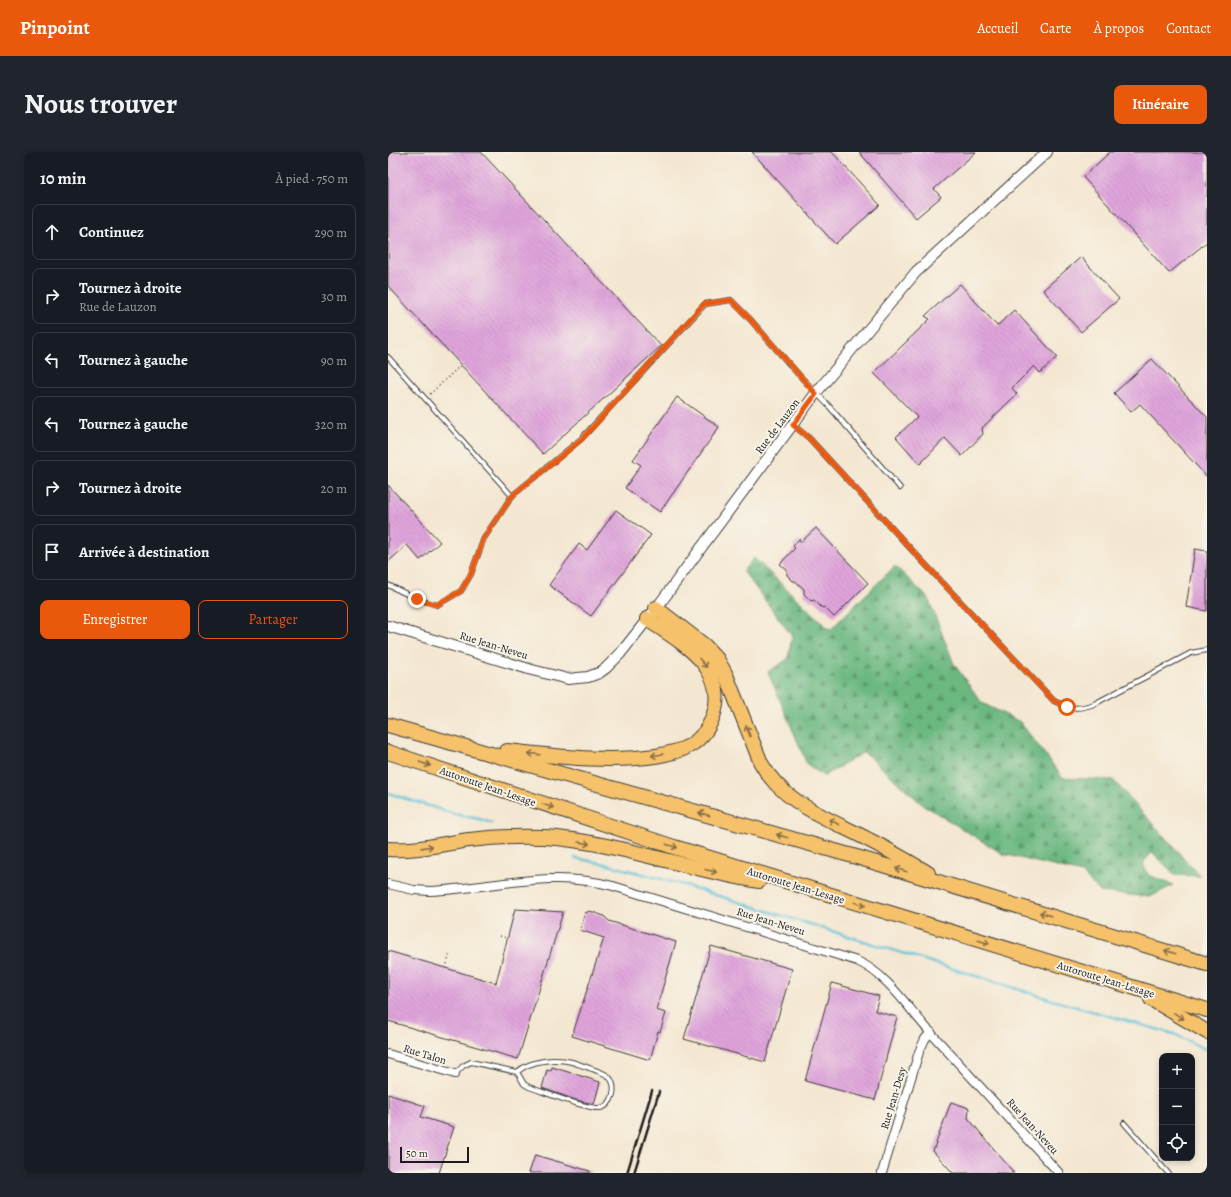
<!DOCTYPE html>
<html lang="fr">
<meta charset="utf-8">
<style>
:root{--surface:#171b24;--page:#20242c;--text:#f1f3f6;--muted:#9ea1a6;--line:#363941;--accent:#ea580c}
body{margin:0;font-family:Alegreya,serif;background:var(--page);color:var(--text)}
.controls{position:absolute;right:12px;bottom:12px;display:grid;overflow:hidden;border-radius:8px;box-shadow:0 2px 6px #0003}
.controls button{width:36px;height:36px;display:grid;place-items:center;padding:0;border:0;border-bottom:1px solid var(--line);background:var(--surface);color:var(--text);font:20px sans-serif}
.scale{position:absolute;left:12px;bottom:10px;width:69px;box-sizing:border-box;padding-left:4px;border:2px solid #1c1c1c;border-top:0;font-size:11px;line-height:14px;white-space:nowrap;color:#1c1c1c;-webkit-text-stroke:3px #f7f3e8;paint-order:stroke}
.stop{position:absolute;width:12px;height:12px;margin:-9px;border:3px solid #ea580c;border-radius:50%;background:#fff}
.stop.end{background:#ea580c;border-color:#fff;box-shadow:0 1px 4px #0008}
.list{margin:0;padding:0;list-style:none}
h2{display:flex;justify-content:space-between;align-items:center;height:52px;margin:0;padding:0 16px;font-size:17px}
h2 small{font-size:13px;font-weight:400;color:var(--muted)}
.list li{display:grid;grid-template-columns:26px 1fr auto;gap:12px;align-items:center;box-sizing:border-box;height:56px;margin:0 8px 8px;padding:0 8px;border:1px solid var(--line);border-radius:8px}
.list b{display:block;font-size:15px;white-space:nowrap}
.list p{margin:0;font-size:13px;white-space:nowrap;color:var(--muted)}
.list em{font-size:13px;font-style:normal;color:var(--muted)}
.actions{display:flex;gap:8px;padding:12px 16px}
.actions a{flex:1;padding:9px 0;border:1px solid var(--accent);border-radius:8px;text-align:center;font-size:14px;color:var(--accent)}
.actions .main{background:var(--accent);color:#fff}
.icon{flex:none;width:22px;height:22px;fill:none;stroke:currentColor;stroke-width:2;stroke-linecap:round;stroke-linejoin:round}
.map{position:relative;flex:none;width:819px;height:1021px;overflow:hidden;border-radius:8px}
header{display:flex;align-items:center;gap:24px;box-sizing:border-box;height:56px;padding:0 20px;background:var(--accent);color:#fff}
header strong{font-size:19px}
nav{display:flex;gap:22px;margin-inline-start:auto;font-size:14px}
.intro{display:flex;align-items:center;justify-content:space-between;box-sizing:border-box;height:96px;padding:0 24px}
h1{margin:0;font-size:28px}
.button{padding:10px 18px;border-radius:8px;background:var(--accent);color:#fff;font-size:14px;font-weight:700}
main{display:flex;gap:24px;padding:0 24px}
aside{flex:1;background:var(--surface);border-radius:8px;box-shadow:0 2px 6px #0003}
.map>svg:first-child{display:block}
.forest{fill:url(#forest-firs);stroke:#446a4e}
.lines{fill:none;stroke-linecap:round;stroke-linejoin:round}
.stream{stroke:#5bc1d8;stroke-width:2.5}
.building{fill:url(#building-back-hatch)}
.service-casing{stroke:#3c3a37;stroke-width:6}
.minor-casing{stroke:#3c3a37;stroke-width:10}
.tertiary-casing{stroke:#3c3a37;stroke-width:12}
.motorway-casing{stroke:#3c3a37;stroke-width:16}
.path{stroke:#3c3a37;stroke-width:1.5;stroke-dasharray:1 3;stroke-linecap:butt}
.service{stroke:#fff;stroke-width:4}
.minor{stroke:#fff;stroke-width:8}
.tertiary{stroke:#fff;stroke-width:10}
.motorway{stroke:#f5c16b;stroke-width:14}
.rail{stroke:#1c1c1c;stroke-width:2.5}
.oneway{stroke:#886e44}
.route{stroke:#ea580c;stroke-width:5}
.labels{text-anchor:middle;stroke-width:4;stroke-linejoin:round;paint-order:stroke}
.street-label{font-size:11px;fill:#1c1c1c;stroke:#f7f3e8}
</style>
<header>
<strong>Pinpoint</strong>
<nav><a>Accueil</a><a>Carte</a><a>À propos</a><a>Contact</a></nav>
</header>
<div class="intro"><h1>Nous trouver</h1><a class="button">Itinéraire</a></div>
<main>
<aside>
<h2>10 min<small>À pied · 750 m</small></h2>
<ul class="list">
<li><svg class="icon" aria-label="ahead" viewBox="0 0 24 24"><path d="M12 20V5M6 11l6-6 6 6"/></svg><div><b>Continuez</b></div><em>290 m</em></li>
<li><svg class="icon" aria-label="right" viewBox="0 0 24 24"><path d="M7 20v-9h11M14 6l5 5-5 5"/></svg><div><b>Tournez à droite</b><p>Rue de Lauzon</p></div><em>30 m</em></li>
<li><svg class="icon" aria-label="left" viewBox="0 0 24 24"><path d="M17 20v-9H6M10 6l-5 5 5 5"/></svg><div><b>Tournez à gauche</b></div><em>90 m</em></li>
<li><svg class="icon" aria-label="left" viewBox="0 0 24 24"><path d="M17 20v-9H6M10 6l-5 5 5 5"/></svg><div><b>Tournez à gauche</b></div><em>320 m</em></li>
<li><svg class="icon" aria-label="right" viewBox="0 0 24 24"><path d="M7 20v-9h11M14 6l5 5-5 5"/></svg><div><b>Tournez à droite</b></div><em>20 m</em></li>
<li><svg class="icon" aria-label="arrive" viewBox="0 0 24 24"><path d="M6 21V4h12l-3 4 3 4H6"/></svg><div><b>Arrivée à destination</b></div></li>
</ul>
<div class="actions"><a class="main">Enregistrer</a><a>Partager</a></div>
</aside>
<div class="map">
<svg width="819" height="1021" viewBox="0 0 819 1021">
<defs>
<pattern id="forest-firs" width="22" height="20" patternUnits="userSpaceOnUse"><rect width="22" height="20" fill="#6cb881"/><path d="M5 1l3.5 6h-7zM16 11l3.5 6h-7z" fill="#589569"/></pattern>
<pattern id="building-back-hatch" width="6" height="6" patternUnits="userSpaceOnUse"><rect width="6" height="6" fill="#dfa4db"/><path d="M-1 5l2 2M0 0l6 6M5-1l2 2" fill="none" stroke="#bf8dbb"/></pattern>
</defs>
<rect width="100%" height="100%" fill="#f7f3e8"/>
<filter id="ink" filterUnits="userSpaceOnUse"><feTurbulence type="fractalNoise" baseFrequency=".025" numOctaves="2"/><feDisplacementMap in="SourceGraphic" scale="8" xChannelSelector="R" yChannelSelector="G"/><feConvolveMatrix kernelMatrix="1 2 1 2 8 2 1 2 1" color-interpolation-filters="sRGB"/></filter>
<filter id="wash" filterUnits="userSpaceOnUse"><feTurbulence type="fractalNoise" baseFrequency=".012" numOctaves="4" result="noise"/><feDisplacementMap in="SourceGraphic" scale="16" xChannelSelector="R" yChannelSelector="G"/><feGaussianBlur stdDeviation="0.9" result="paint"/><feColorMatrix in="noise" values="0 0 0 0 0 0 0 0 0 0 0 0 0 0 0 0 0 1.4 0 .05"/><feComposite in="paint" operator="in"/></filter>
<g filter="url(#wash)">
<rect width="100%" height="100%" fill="#f4e7d1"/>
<!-- forest -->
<polygon class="forest" points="366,406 442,478 507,414 540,446 566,512 594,551 632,570 675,626 725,628 812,724 787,723 764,700 755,711 760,723 785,733 762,745 712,740 694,721 615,702 534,652 476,600 436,624 419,612 380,520 400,507 404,484 355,419"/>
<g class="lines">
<!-- stream -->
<g class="stream">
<polyline points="0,641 66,662 91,667 104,671"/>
<polyline points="187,706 217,712 296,733 671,850 786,882 819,898"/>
</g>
</g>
<g id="blocks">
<!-- building -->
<g class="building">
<polygon points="0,0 93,0 273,194 155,302 0,134"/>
<polygon points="364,0 444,0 492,53 447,92"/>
<polygon points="471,0 588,0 546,37 553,45 528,66"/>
<polygon points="722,0 819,0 819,90 781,121 695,25"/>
<polygon points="693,105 731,147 693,180 655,138"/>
<polygon points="572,132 609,174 626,158 669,205 652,221 646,214 624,236 629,242 594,276 595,282 574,304 557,286 532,312 508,285 529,265 486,221 542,167 537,164"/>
<polygon points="764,207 819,265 819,325 752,252 743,260 726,241"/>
<polygon points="289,245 331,275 272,360 237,336 253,313 245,308"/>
<polygon points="0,333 52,390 32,408 19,393 0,410"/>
<polygon points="228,358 263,383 203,464 161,433 191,392 199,398"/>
<polygon points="428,376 480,431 446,465 436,455 434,456 426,448 423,449 416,442 416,437 407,429 405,429 399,423 399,418 392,412 407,396 405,394 411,387 413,390"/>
<polygon points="807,397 819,399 819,459 798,455"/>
<polygon points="127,757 175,760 130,907 0,869 0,799 108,831"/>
<polygon points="202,759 216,764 221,769 288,790 268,858 278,861 272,880 270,879 262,908 184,884 216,786 192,778 197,761"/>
<polygon points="323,794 404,817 377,910 296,887"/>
<polygon points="444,831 491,844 487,859 509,865 487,948 417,929"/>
<polygon points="164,915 212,930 206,952 188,948 154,936 159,918 163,919"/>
<polygon points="0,942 37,954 33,965 66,975 51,1021 0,1021"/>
<polygon points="563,950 581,956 580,966 626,1021 565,1021 545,999"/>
<polygon points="147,1003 202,1019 202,1021 141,1021"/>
</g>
</g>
</g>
<g filter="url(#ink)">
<use href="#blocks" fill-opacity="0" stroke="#3c3a37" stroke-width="1"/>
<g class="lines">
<defs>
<g id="service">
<polyline points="0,205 124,344"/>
<path d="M405 273 421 286 522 396 666 549C683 557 689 558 706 552L803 501 819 498"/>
<polyline points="0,433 29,447 49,453 73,439 83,422 96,386 124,344 193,287 317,152 343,148 361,166 410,222 440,253 512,336"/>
<path d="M67 922 75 914 83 910 129 920C143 908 167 906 184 910 191 912 198 915 204 917 209 919 217 921 221 925 230 934 225 955 211 956 198 957 156 940 141 935L136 932 129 920"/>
<polyline points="736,971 780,1021"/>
</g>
<g id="minor">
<path d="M0 732 26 738 42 739C106 736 161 717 225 734L469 809C499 822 520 856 542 880 585 927 628 974 671 1021"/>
<polyline points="0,902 67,922"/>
<polyline points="494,1021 531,900 537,887 543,880"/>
</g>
<polyline id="tertiary" points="0,474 144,518 180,527 200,525 211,521 218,516 232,502 273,450 428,241 528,120 659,0"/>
<g id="motorway">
<path d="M268 456 316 493 329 507 338 523 373 611C395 652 442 667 481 688 501 698 521 710 540 721"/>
<polyline points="0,573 472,706 819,812"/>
<path d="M119 599C168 604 217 611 267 604 278 602 291 600 301 594 315 586 323 573 327 558 338 513 289 488 259 467"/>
<polyline points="0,600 286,695 819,858"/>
<path d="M0 697C27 699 54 692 81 688 107 685 132 684 157 685 230 690 299 718 371 729"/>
<polyline points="763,847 819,880"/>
</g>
</defs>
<!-- service casing -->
<use href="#service" class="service-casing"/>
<!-- minor casing -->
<use href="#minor" class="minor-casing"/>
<!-- tertiary casing -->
<use href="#tertiary" class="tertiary-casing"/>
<!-- motorway casing -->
<use href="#motorway" class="motorway-casing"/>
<!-- path -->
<g class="path">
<polyline points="42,242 73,213"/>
<polyline points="112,784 119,786"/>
<polyline points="58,816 62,801"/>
</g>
<!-- service -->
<use href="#service" class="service"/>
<!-- minor -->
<use href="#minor" class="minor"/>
<!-- tertiary -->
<use href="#tertiary" class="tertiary"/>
<!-- motorway -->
<use href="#motorway" class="motorway"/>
<!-- rail -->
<g class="rail">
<polyline points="239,1021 264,939"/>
<polyline points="246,1021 271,940"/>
</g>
</g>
<!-- one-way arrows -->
<defs><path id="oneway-shaft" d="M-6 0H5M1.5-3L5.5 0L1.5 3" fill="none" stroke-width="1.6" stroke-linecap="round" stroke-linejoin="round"/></defs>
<g class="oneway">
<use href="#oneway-shaft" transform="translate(315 511) rotate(50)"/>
<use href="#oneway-shaft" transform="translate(360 579) rotate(-111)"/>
<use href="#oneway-shaft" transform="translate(146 602) rotate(-174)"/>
<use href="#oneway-shaft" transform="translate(269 603) rotate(171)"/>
<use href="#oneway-shaft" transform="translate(37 612) rotate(19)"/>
<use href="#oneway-shaft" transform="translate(160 654) rotate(19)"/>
<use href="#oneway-shaft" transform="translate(316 662) rotate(-164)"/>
<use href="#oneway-shaft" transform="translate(446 670) rotate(-152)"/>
<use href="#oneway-shaft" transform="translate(394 684) rotate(-164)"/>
<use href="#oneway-shaft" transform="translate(196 691) rotate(10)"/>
<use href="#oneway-shaft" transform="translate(284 694) rotate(18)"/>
<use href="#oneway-shaft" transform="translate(39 695) rotate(-8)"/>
<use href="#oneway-shaft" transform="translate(513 718) rotate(-163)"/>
<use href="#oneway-shaft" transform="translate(323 719) rotate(14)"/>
<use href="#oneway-shaft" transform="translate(472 752) rotate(17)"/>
<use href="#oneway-shaft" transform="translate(657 762) rotate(-163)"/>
<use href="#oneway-shaft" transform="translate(596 790) rotate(17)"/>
<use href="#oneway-shaft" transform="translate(782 800) rotate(-163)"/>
<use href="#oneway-shaft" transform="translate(791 864) rotate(32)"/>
</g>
</g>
<g class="lines" filter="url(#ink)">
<!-- route -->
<polyline class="route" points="29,447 49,453 73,439 83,422 96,386 124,344 194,287 316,152 343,148 361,166 428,242 405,273 421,286 522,396 666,549 679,555"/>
</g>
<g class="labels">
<!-- street labels -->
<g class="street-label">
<text transform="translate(389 274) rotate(-53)" y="4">Rue de Lauzon</text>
<text transform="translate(106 493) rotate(17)" y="4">Rue Jean-Neveu</text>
<text transform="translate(100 634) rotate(19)" y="4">Autoroute Jean-Lesage</text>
<text transform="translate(408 733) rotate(17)" y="4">Autoroute Jean-Lesage</text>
<text transform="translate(383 769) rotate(17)" y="4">Rue Jean-Neveu</text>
<text transform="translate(718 827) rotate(17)" y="4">Autoroute Jean-Lesage</text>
<text transform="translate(37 902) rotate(17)" y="4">Rue Talon</text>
<text transform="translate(505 946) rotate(-73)" y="4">Rue Jean-Desy</text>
<text transform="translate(645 974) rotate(48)" y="4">Rue Jean-Neveu</text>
</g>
</g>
</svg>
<div class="controls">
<button>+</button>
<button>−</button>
<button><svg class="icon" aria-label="locate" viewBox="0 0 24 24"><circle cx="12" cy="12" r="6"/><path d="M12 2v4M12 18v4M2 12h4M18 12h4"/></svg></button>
</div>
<div class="scale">50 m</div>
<div class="stop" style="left:679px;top:555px"></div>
<div class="stop end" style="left:29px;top:447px"></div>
</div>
</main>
